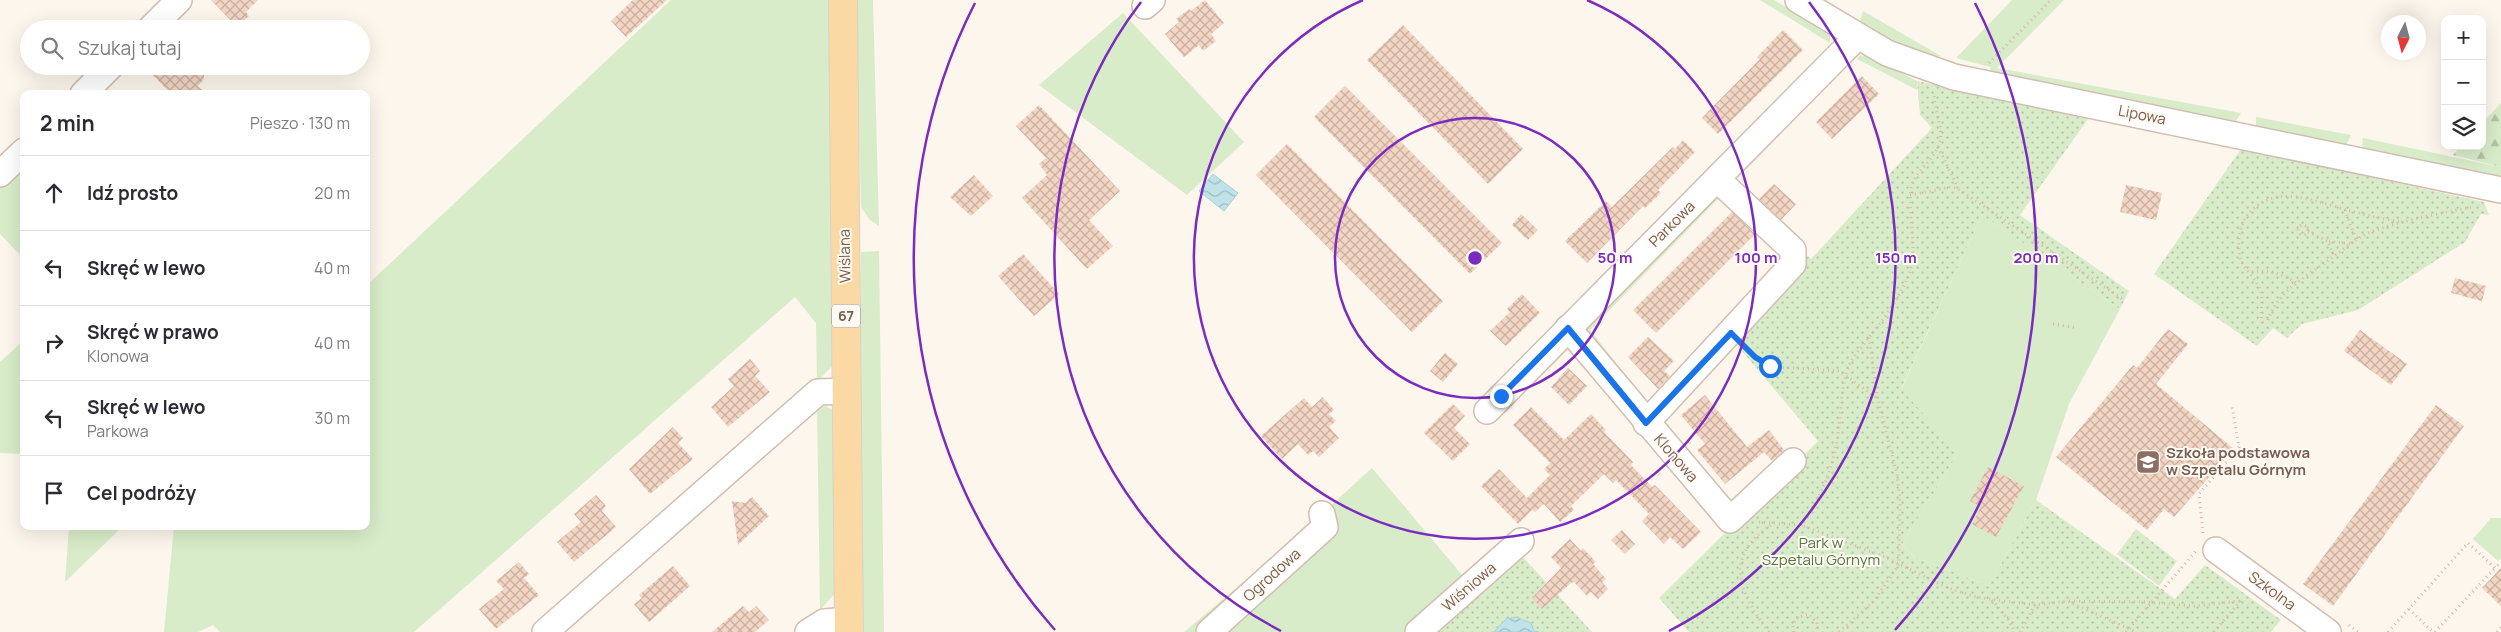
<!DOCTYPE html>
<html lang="pl">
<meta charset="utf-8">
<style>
:root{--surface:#fff;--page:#f2f2f3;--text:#2b2b33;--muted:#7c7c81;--line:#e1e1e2}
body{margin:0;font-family:Manrope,sans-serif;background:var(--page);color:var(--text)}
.controls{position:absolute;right:15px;top:15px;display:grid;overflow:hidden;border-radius:10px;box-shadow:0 5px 20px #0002}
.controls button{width:45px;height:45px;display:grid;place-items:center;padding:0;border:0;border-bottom:1px solid var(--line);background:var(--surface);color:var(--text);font:25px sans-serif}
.compass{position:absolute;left:2381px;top:15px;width:45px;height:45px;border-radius:50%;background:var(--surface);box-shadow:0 5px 20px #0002;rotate:186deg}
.stop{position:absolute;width:15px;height:15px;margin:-11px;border:4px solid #1a73e8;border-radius:50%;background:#fff}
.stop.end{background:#1a73e8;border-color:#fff;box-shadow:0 1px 5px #0008}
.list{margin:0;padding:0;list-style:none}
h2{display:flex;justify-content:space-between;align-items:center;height:65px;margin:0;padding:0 20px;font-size:21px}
h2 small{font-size:16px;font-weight:400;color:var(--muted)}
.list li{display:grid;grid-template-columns:32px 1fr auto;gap:15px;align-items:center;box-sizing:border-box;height:75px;padding:0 20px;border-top:1px solid var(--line)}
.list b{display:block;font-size:19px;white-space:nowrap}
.list p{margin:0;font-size:16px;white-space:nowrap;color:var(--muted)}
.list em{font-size:16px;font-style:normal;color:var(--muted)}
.icon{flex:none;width:28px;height:28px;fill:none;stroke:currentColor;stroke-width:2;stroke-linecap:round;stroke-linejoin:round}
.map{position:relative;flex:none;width:2501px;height:632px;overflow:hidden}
.search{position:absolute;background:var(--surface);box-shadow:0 5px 20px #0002;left:20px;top:20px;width:350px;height:55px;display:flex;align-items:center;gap:12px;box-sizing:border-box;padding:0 18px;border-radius:28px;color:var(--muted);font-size:19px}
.panel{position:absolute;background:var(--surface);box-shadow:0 5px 20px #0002;left:20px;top:90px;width:350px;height:440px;border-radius:10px}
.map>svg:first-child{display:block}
.grass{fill:#d8ecc9}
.forest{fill:url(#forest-firs)}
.park{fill:url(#park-dots)}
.water{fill:url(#water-waves);stroke:#a5d3da}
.building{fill:url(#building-cross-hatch)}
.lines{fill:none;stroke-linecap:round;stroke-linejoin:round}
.minor-casing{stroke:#d1beb0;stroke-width:28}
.major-casing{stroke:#dad1cd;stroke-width:30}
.path{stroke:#d9b8a5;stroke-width:3;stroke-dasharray:1 4;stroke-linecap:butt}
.minor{stroke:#fff;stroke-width:25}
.major{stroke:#fbd9a5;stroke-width:28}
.route{stroke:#1a73e8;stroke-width:6}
.ring{fill:none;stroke:#7b2cbf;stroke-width:2.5}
.labels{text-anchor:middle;stroke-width:4;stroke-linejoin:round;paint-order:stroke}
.shield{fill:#fffaf3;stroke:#a28b7f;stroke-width:1}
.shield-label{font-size:14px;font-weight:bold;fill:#7a5c4d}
.street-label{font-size:15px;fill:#7a5c4d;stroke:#fffaf3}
.education-label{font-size:15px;font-weight:bold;fill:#785e54;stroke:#fffaf3;text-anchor:start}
.park-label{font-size:15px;fill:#537a41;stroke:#fffaf3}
.centre{fill:#7b2cbf;stroke:#fffaf3;stroke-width:2.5}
.ring-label{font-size:15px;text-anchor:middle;font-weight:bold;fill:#7b2cbf;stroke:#fffaf3;stroke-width:4;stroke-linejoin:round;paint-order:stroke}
</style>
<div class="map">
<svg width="2501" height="632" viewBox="0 0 2501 632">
<defs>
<pattern id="forest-firs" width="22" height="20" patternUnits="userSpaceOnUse" patternTransform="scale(1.25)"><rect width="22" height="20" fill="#d8ecc9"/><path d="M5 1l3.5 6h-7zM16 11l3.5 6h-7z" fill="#b4c2a5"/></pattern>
<pattern id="park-dots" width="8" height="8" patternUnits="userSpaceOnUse" patternTransform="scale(1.25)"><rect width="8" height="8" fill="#d8ecc9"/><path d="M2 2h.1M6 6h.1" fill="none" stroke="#b4c2a5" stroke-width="1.8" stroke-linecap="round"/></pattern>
<pattern id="water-waves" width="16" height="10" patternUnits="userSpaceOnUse" patternTransform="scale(1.25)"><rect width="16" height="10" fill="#bfe3e8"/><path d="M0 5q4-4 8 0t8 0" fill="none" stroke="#a0bbbe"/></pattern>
<pattern id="building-cross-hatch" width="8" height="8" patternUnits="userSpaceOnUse" patternTransform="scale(1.25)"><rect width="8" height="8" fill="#f3d5c3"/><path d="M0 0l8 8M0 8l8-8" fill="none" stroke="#cab0a1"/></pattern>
</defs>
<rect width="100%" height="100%" fill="#fdf6ec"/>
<!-- grass -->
<g class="grass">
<polygon points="671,0 829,0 835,363 817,382 816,323 795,297 414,632 220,632 213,625 198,632 164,632 174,526 366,526 366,286"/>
<polygon points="855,0 873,0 879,226 870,220 861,207"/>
<polygon points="1760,0 1774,0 1830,35 1830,43"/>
<polygon points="2012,0 2064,0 1997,68 2241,113 2234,124 1992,76 1990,67 1956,58"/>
<path d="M1863 11 1941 56C1913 61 1883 40 1859 26Z"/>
<polygon points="1123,13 1244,142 1187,195 1039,85"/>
<polygon points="1867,55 1917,81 1917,90 1857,59 1859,56"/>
<polygon points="2256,117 2351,135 2346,145 2256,128"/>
<polygon points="2363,138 2501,167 2501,179 2362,149"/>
<polygon points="24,162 24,259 0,234 0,186"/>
<polygon points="1721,196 1590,330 1631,382 1629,384 1584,331 1714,197"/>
<polygon points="1982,215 2120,309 2069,404 2036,500 1989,586 1914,557 1902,544 1958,453 1901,390"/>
<polygon points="879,251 884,632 863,632 859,418 861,252"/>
<polygon points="24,340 24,454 0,453 0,362"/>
<polygon points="825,406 836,411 836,592 820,610 817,407"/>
<polygon points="1372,468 1463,576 1407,632 1184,632 1294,539"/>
<polygon points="2491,518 2501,518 2501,558 2498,561 2473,539"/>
<polygon points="69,526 123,526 65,582"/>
</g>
<!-- forest -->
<polygon class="forest" points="2501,103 2501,167 2453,155 2461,146 2482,146 2482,123"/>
<!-- park -->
<g class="park">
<polygon points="1917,81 2088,119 2020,215 2129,291 2120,309 1982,215 1901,389 1958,453 1902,544 1914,557 1989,586 2036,500 2175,599 2205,565 2281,620 2271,632 1689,632 1659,598 1818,441 1732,339 1808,256 1811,259 1932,128 1920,115"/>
<polygon points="2241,149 2484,202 2489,215 2481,214 2465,242 2358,310 2302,324 2287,338 2273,328 2257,346 2154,274"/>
<polygon points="2136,529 2177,561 2159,586 2117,554"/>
<polygon points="1521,555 1592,632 1432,632"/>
</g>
<!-- water -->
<g class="water">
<polygon points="1213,174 1238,193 1224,211 1199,191"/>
<polygon points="1516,617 1531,623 1534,631 1539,632 1494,632 1506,619"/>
</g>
<!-- building -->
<g class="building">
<polygon points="211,0 258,0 246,12 249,16 237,27"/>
<polygon points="633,0 667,0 626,37 611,21"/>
<polygon points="1205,0 1224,23 1211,34 1216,41 1203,51 1199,45 1184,57 1165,34 1179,22 1176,19 1189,9 1191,11"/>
<polygon points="1403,25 1523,149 1488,184 1367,60"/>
<polygon points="1783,30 1803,50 1718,134 1702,118 1760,59 1757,57"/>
<polygon points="158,66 204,66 204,79 198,86 206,94 171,94 151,73"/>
<polygon points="1862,76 1879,94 1832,139 1816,122"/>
<polygon points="1345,86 1502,243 1470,274 1314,117"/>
<polygon points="1039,105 1120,191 1089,220 1113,246 1087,269 1022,198 1047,175 1039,164 1046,158 1016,126"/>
<polygon points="1683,140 1695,152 1658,190 1661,193 1645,208 1643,206 1587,263 1565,241 1606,201 1612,207 1673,147 1675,149"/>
<polygon points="1287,144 1443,301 1412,332 1256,175"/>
<polygon points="974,175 993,196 971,216 950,197"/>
<polygon points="1774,184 1796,204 1781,220 1759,199"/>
<polygon points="2126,185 2162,193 2156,220 2120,212"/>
<polygon points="1732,212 1755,234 1656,333 1633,310"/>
<polygon points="1521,214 1538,230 1528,240 1512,225"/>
<polygon points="1023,254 1059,294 1034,316 998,276"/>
<polygon points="2455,278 2486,286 2482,301 2451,293"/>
<polygon points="1522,294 1540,313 1506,346 1490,331 1510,312 1507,309"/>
<polygon points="2168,329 2188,344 2156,384 2234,449 2174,517 2164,509 2147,530 2056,457 2133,365 2137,368"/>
<polygon points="2360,330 2407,364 2391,385 2344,351"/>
<polygon points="1648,337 1674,361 1664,371 1670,376 1658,389 1628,357"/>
<polygon points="1445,353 1458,364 1443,382 1430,371"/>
<polygon points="750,359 760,371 755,376 770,392 728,427 711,407 734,386 728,379"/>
<polygon points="1568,368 1587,386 1569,405 1551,387"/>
<polygon points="1705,395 1747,447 1769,430 1784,450 1772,461 1764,452 1725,484 1697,450 1705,444 1681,415"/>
<polygon points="1323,397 1334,410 1329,414 1336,421 1329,427 1339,438 1319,457 1313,451 1308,455 1298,444 1282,459 1261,436 1304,398 1312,407"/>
<polygon points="1453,404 1465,416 1454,428 1470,444 1453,461 1424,433"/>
<polygon points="2436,405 2464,426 2333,606 2303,584"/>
<polygon points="1531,407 1564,440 1591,414 1606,430 1604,432 1633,462 1631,465 1652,487 1655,485 1701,532 1683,549 1670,537 1664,544 1642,521 1649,514 1616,480 1613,483 1604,474 1571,506 1574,510 1560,522 1544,504 1535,512 1532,510 1518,524 1481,486 1499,469 1527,498 1550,475 1544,469 1550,463 1513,425"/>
<polygon points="673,427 683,438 678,443 693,459 650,494 629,469"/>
<polygon points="1988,467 2024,486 1996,537 1972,524 1981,507 1970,501"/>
<polygon points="596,495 606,506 602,511 616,527 574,562 557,542 581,522 574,514"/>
<polygon points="752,497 769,516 738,545 732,501 745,503"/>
<polygon points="1622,530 1635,544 1625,554 1611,540"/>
<polygon points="1570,539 1581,551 1583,548 1596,562 1593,564 1606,579 1602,582 1608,589 1598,599 1591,592 1587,596 1574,582 1571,583 1542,609 1532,598 1561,568 1551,557"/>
<polygon points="519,562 529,574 524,578 539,595 496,629 479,609 504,589 496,581"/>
<polygon points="673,566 690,586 649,622 634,604 642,598 639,595"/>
<polygon points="2501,568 2501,606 2482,588"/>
<polygon points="743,606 749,612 756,606 769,620 755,632 712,632"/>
</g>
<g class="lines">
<defs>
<g id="minor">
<polyline points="1798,0 1887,53 1954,77 2501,190"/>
<polyline points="1145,6 1152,0"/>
<polyline points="150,29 179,0"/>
<polyline points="83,94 111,66"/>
<polyline points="0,174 24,151"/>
<polyline points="1568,328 1730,520 1793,461"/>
<polyline points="1487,411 1857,37"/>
<polyline points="1646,423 1793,264 1793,250 1717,179"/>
<polyline points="2216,550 2328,632"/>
<polyline points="545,632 818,392 847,391"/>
<polyline points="808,632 824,622 849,620"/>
<polyline points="1209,632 1325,527 1322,514"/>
<polyline points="1418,632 1521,541"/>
</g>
<polyline id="major" points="843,0 849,632"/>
</defs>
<!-- minor casing -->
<use href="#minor" class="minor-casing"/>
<!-- major casing -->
<use href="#major" class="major-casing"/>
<!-- path -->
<g class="path">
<polyline points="1989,63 2051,0"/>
<polyline points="1938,147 1958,188"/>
<polyline points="1910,195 1951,187 1958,189 2124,300"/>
<polyline points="2345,210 2356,240"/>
<circle cx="2303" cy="230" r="5"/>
<polyline points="2308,232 2328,241 2334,257"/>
<polyline points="2329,241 2350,244"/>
<path d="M2252 272C2268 269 2283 274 2297 283"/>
<path d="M2268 320C2278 290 2309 275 2333 257 2345 248 2356 238 2371 232 2403 220 2438 214 2471 207"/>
<path d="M2262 323C2260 313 2263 303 2261 293 2257 277 2243 270 2240 257 2237 243 2239 227 2247 216 2272 182 2314 201 2347 210 2365 215 2384 219 2403 222"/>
<polyline points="2053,324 2077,328"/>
<polyline points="1744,347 1755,357 1778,367 1839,371 1877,398"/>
<polyline points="1759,522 1801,525 1885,557 1948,588 1976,597 2035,605 2067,601 2136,632"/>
<path d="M1801 525C1818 503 1831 473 1836 446 1841 422 1840 397 1846 374 1850 358 1861 349 1870 336 1884 319 1898 299 1907 279 1920 250 1907 219 1911 189 1914 170 1936 160 1940 141 1943 129 1934 107 1934 93"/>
<polyline points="2203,533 2199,494 2239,447 2232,406"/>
<polyline points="1992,600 2008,619 2015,632"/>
<polyline points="2069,601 2144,602 2194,606 2241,601"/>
<polyline points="2409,609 2433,632"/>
<polyline points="2349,625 2358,632"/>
<path d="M1769 632C1737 590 1723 556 1774 523"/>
<polyline points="1794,632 1793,626 1796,618 1808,614 1817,622 1817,632"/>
<polyline points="1839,632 1874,601 1899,564 1900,498 1897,474 1878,401 1869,338"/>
<polyline points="2020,632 2035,605"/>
<polyline points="2126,632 2196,551"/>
<polyline points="2214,632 2241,600"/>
<polyline points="2388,632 2468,543 2495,568 2501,562"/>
<polyline points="2435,632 2495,568"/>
<polyline points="2497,632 2501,627"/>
</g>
<!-- minor -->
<use href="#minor" class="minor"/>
<!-- major -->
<use href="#major" class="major"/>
</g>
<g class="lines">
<!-- route -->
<polyline class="route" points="1501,396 1568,328 1646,423 1731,333 1755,357 1770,366"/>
</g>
<!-- distance rings -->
<g class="ring">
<circle cx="1475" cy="258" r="140"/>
<path d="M1587 0A281 281 0 1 1 1363 0"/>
<path d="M1281 631A421 421 0 0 1 1141 2M1809 2A421 421 0 0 1 1669 631"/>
<path d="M1055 630A561 561 0 0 1 975 3M1975 3A561 561 0 0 1 1895 630"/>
</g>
<!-- icons -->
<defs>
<symbol id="school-square" viewBox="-11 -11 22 22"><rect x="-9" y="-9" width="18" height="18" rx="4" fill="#8d6e63" stroke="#fffaf3"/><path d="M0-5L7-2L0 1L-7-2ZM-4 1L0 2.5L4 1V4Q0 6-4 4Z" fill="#fff"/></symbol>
</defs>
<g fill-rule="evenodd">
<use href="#school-square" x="2134" y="448" width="28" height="28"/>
</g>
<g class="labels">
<!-- shield labels -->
<rect class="shield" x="832" y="304.5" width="28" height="23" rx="4"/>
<g class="shield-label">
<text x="846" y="321">67</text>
</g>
<!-- street labels -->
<g class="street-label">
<text transform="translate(2142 115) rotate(11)" y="5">Lipowa</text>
<text transform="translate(1672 224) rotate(-45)" y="5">Parkowa</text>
<text transform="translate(845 256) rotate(-91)" y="5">Wiślana</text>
<text transform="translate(1676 458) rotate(49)" y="5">Klonowa</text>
<text transform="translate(1272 575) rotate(-42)" y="5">Ogrodowa</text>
<text transform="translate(1469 587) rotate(-41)" y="5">Wiśniowa</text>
<text transform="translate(2272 591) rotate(36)" y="5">Szkolna</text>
</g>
<!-- education labels -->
<g class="education-label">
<text x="2166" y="458">Szkoła podstawowa<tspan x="2166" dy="17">w Szpetalu Górnym</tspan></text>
</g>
<!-- park labels -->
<g class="park-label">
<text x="1821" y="548">Park w<tspan x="1821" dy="17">Szpetalu Górnym</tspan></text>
</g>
</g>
<circle cx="1475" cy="258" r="8" class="centre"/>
<g class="ring-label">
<text x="1615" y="263">50 m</text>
<text x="1756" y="263">100 m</text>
<text x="1896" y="263">150 m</text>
<text x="2036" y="263">200 m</text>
</g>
</svg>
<div class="controls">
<button>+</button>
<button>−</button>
<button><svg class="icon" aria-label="layers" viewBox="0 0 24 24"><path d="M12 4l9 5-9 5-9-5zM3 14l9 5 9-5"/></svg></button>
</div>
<svg class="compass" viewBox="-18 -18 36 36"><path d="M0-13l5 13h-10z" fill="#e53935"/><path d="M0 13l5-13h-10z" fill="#7c7c81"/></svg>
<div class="stop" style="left:1770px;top:366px"></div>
<div class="stop end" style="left:1501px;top:396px"></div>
<div class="search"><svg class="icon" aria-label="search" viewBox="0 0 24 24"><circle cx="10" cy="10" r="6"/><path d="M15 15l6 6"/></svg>Szukaj tutaj</div>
<section class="panel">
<h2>2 min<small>Pieszo · 130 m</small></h2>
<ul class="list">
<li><svg class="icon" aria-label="ahead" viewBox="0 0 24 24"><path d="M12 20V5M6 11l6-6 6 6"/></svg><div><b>Idź prosto</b></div><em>20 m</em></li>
<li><svg class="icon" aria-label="left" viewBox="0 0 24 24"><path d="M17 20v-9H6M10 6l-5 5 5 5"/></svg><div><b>Skręć w lewo</b></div><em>40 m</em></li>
<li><svg class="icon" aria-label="right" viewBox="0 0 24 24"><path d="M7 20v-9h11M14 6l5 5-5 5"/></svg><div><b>Skręć w prawo</b><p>Klonowa</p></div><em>40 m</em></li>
<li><svg class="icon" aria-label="left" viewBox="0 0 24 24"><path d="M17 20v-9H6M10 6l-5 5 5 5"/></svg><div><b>Skręć w lewo</b><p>Parkowa</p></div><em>30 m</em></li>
<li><svg class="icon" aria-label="arrive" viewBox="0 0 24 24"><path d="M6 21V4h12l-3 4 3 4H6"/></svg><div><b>Cel podróży</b></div></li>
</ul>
</section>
</div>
